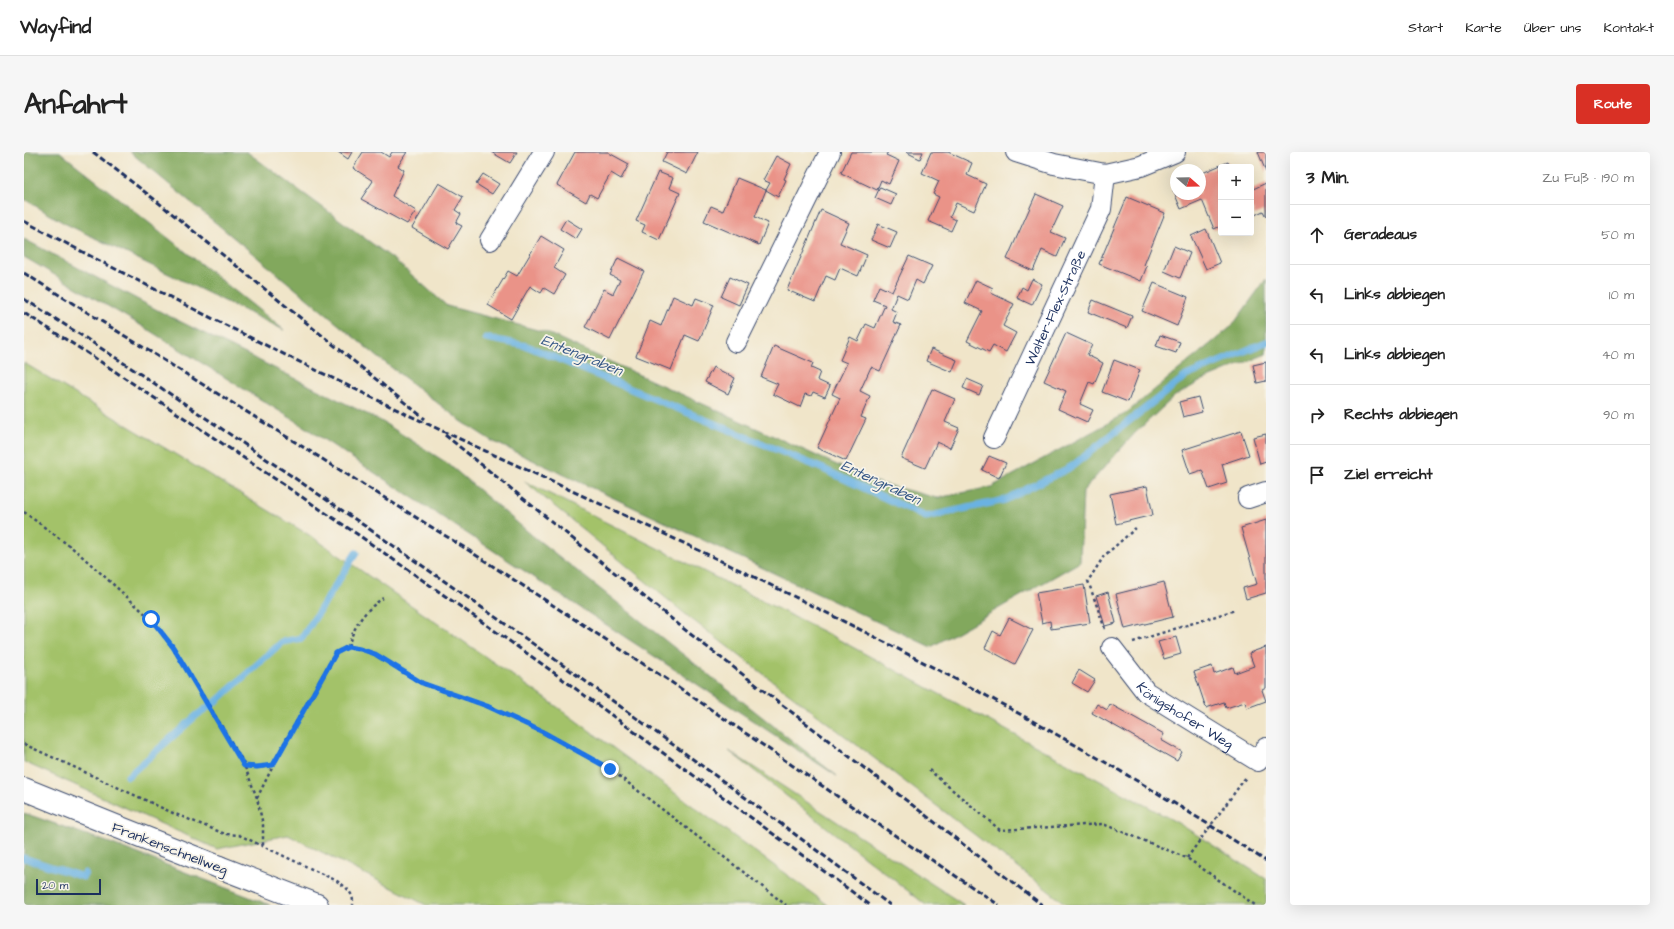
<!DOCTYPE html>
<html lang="de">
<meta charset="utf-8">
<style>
:root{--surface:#fff;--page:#f6f6f6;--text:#222;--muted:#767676;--line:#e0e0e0;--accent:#d93025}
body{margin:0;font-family:"Architects Daughter",sans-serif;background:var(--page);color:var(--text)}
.controls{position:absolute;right:12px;top:12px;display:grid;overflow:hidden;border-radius:4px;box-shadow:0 4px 16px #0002}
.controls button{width:36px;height:36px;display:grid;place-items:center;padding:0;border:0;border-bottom:1px solid var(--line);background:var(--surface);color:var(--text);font:20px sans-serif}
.compass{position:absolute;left:1146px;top:12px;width:36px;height:36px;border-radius:50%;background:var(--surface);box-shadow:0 4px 16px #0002;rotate:110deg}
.scale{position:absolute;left:12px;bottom:10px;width:65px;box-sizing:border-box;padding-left:4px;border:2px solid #1b2f5e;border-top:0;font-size:11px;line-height:14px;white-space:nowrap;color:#1b2f5e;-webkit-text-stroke:3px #f7f3e8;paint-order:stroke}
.stop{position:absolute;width:12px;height:12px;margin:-9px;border:3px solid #1a73e8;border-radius:50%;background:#fff}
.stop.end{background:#1a73e8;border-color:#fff;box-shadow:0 1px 4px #0008}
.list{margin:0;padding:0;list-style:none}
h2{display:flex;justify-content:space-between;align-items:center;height:52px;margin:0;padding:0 16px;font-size:17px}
h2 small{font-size:13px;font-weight:400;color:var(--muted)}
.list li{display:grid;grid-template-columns:26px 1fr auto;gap:12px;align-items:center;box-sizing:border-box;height:60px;padding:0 16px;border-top:1px solid var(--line)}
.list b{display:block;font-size:15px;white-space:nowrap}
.list em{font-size:13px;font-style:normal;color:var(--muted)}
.icon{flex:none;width:22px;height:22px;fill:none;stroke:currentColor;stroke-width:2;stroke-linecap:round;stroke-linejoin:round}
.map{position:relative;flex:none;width:1242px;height:753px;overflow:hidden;border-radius:4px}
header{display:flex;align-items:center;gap:24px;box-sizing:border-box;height:56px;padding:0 20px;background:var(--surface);border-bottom:1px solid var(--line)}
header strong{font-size:19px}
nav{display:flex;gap:22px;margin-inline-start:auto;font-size:14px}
.intro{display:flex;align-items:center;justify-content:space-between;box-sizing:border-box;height:96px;padding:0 24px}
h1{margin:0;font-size:28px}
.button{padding:10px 18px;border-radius:4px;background:var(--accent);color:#fff;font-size:14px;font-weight:700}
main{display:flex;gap:24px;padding:0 24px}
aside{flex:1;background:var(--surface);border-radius:4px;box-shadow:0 4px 16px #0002}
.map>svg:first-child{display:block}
.green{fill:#a3c269;stroke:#5f7864}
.forest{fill:#82a85d;stroke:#4e6c5e}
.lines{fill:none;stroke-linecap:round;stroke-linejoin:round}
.stream{stroke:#6bb2e2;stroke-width:7}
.building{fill:#ea9388}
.minor-casing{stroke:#3b4a6e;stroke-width:22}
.secondary-casing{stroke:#3b4a6e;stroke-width:24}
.trunk-casing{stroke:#3b4a6e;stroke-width:24}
.path{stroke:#3b4a6e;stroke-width:2.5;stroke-dasharray:3 3;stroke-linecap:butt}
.minor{stroke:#fff;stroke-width:20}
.secondary{stroke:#fff;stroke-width:22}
.trunk{stroke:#fff;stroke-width:22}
.rail{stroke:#1b2f5e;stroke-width:3;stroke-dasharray:6 3;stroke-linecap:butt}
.route{stroke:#1a73e8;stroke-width:5}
.labels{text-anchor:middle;stroke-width:3.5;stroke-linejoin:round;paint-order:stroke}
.street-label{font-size:14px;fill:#1b2f5e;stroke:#f7f3e8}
.water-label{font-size:15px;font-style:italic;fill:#335686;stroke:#f7f3e8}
</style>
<header>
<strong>Wayfind</strong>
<nav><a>Start</a><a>Karte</a><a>Über uns</a><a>Kontakt</a></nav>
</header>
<div class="intro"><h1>Anfahrt</h1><a class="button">Route</a></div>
<main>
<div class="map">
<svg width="1242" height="753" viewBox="0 0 1242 753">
<rect width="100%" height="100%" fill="#f7f3e8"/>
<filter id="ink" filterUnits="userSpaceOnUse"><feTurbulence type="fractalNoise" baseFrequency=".025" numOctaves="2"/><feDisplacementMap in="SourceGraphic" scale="8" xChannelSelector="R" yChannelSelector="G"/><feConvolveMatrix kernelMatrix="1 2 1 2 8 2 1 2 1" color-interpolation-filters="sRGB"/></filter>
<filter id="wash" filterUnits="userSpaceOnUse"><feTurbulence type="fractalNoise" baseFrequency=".012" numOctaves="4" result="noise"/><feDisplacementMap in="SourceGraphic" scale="16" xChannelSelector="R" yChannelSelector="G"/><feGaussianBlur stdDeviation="0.9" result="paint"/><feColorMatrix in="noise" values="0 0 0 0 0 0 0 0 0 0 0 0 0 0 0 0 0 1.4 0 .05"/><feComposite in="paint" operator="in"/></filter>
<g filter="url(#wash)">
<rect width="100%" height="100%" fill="#f0e5c9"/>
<!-- green -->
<g class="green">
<polygon points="0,211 290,386 521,546 804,753 402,753 264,683 193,697 0,610"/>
<polygon points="500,329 808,484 1154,671 1242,727 1242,753 1043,753 666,466"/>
<polygon points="705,599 940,753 902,753"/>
</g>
<!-- forest -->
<g class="forest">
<polygon points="0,0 36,0 260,178 40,71 0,47"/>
<polygon points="106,0 223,0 372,109 423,154 521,180 848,329 913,346 967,335 1101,262 1208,174 1242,127 1242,202 1179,228 1151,244 1111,281 1059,339 1056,410 907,495 468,289 437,269 355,206"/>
<polygon points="0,87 139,161 357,269 423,311 509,384 813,624 273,270 118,174 0,105"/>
<polygon points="0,661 86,691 246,753 0,753"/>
</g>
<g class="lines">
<!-- stream -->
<g class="stream">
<polyline points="462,186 503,194 797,316 902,365 981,348 1047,315 1162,224 1242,190"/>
<polyline points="104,624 173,563 194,548 258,490 278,486 332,401"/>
<polyline points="0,706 59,725 61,721"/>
</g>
</g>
<g id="blocks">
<!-- building -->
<g class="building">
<polygon points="314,0 328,0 324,7"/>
<polygon points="339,0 357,0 365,5 368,0 383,0 374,14 380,18 368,44 392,59 383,72 337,47 349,29 329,16"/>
<polygon points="467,0 493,0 486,11"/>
<polygon points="551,0 585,0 585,1 605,12 597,27 587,21 573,46 566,42 562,50 533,33"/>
<polygon points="643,0 674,0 663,22 638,10"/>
<polygon points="827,0 864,0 862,3 875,9 865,32 857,28 853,38 817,21"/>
<polygon points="882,0 899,0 896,7"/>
<polygon points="907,0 924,0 948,11 943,23 962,32 950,59 932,51 926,65 932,68 927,79 904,69 915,45 909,42 915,29 898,21"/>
<polygon points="1234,0 1242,0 1242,20"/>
<polygon points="752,4 767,12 760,27 762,28 754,45 742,38 746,31 739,28"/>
<polygon points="1204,10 1206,15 1197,15 1197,74 1190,77 1178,48 1157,57 1149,38 1152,37 1152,42 1176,42 1176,22"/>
<polygon points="634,20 649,26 645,36 656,41 635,88 618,80 621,73 612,69"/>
<polygon points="459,22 475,32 468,42 452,32"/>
<polygon points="713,26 742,38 731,65 744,71 735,93 680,69 687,54 699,59"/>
<polygon points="415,31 439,45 431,58 437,62 432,71 438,74 424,97 388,76"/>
<polygon points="1242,31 1242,65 1239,59 1231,63 1227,54 1227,38"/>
<polygon points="856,35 872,42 867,53 851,46"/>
<polygon points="1012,42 1039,54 1027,80 1041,86 1033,105 1018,98 1009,119 983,107"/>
<polygon points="1103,45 1141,61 1120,113 1123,114 1117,129 1075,112"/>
<polygon points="797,58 825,71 816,91 843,103 834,124 816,116 811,128 802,124 791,150 763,138"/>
<polygon points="542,67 558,77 552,87 536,77"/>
<polygon points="854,72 873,80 866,96 847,88"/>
<polygon points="1182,77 1196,111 1182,117 1167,84"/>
<polygon points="517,84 540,98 530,116 541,123 530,142 520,136 517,141 506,134 487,167 464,153 484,119 493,124"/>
<polygon points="1150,94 1166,101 1156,126 1140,119"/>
<polygon points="885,104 908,114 899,132 892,128 884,147 873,142 867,157 873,160 869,170 877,173 856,219 847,215 836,239 846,244 837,265 842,267 822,309 793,296 816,246 808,242 823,211 816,208 826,185 834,189 842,172 851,176 861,153 849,148 855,134 868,140"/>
<polygon points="594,106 620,119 586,188 561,175 580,137 589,142 596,128 586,123"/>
<polygon points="706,125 724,133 715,153 697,145"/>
<polygon points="1008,127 1018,132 1008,153 993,146 998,135 1003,138"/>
<polygon points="952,128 969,136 967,141 990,152 979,174 992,181 982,200 969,193 965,200 943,189 958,159 941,151"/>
<polygon points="1130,131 1164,145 1153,174 1118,159"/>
<polygon points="649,144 669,153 672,146 690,153 675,189 661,183 647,218 612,204 626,169 637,174"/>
<polygon points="1069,148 1108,164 1103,176 1064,160"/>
<polygon points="1042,181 1068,193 1063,203 1079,211 1070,232 1065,230 1056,252 1069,258 1063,270 1034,257 1042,239 1020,229"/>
<polygon points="1136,183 1156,190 1152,201 1132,194"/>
<polygon points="750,194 789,211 787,216 796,220 793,228 806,234 801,245 789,240 787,244 781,242 776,255 749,242 754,232 737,225"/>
<polygon points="907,197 933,208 928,220 902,209"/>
<polygon points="1090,208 1116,218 1104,250 1078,240"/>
<polygon points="1242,210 1242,229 1233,231 1229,213"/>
<polygon points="689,215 711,226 704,242 681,230"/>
<polygon points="943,227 959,234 955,243 939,236"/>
<polygon points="908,237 931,247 921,270 935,276 926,296 913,290 901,316 877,306"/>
<polygon points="1174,245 1178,260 1159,265 1155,250"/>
<polygon points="1217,279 1225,303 1198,312 1203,331 1185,337 1178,318 1166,322 1158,298"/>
<polygon points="1242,282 1242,310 1236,312 1229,285"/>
<polygon points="965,304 982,311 975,326 958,318"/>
<polygon points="1123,334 1129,363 1092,372 1086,342"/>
<polygon points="1242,368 1242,441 1222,447 1219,436 1233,432 1217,376"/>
<polygon points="1140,430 1149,465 1101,477 1092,442"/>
<polygon points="1060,433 1066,471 1027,477 1026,469 1018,471 1012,441"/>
<polygon points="1084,440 1092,471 1081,474 1072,444"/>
<polygon points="985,466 1009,478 991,512 961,496 969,479 976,483"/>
<polygon points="1152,485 1157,502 1140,507 1134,490"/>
<polygon points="1242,495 1242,536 1238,538 1242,549 1223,556 1221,550 1202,556 1200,550 1182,556 1170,520 1188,514 1190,522 1209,515 1211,521 1230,514 1225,501"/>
<polygon points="1055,518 1071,528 1063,540 1048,531"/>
<polygon points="1073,552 1083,558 1086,552 1140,582 1137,588 1158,600 1153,609 1068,561"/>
</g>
</g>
</g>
<g filter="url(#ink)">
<use href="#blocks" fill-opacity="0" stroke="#3b4a6e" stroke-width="1"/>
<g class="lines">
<defs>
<g id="minor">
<polyline points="992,0 1030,12 1081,22 1117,14 1151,0"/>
<polyline points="466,88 520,0"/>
<polyline points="712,190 806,0"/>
<path id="s1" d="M970 286 1077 57 1081 22"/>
<polyline points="1224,346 1242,340"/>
<path id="s2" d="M1088 496 1122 540 1234 609 1242 596"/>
</g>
<polyline id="secondary" points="0,637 94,675 195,715"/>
<polyline id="trunk" points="195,715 293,753"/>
</defs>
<!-- minor casing -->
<use href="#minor" class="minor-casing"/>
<!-- secondary casing -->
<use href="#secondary" class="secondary-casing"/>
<!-- trunk casing -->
<use href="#trunk" class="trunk-casing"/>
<!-- path -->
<g class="path">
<polyline points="0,360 51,398 91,434 127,467 149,495 219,610 233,646 239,673 239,694"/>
<polyline points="1081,477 1064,429 1080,404 1113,375"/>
<polyline points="1109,490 1211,458"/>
<path d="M324 495C331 472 339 460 359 446"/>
<path d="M0 592 149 661 201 682 215 683 311 728C321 734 330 740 329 753"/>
<polyline points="220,614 233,615 248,613"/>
<polyline points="905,618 976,678 1079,672 1163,706 1231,753"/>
<polyline points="233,646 258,596 312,501 324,495 336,497 351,502 397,531 463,554 519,580 586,617 762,753"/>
<polyline points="1163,706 1222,625"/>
</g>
<!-- minor -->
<use href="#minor" class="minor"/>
<!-- secondary -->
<use href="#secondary" class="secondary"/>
<!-- trunk -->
<use href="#trunk" class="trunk"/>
<!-- rail -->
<g class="rail">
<polyline points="69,0 130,47 401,267"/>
<path d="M0 69C124 135 250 198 376 259 482 309 589 357 695 408 882 498 1067 595 1242 709"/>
<polyline points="0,121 441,396 647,530 842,664 975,753"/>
<path d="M0 147C77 195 151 245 226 296 444 442 656 596 866 753"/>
<polyline points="0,161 68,204 333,382 518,512 846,753"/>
<polyline points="421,283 665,481 1018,753"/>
</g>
</g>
</g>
<g class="lines" filter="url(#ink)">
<!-- route -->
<polyline class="route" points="127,467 149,495 220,614 233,615 249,613 312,501 324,495 336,497 351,502 398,531 463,554 519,580 586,617"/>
</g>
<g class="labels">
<!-- street labels -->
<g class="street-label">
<text dy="5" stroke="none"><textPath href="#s1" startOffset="144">Walter-Flex-Straße</textPath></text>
<text dy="5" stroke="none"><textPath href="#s2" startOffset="101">Königshofer Weg</textPath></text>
<text transform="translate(146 696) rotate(21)" y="5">Frankenschnellweg</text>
</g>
<!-- water labels -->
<g class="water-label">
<text transform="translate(558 203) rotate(22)" y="5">Entengraben</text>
<text transform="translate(857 330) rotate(25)" y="5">Entengraben</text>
</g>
</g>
</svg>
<div class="controls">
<button>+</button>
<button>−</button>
</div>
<svg class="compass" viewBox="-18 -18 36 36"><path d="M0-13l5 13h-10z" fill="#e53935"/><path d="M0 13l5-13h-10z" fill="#767676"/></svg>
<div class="scale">20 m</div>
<div class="stop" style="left:127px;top:467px"></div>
<div class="stop end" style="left:586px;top:617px"></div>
</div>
<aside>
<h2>3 Min.<small>Zu Fuß · 190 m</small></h2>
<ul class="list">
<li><svg class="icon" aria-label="ahead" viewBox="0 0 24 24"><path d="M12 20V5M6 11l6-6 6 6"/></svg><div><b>Geradeaus</b></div><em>50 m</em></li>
<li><svg class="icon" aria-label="left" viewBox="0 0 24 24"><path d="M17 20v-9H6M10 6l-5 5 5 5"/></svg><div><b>Links abbiegen</b></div><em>10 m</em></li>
<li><svg class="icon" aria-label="left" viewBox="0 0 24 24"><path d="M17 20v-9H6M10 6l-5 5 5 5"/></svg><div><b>Links abbiegen</b></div><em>40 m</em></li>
<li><svg class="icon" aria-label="right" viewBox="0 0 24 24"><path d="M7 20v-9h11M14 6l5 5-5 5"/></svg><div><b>Rechts abbiegen</b></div><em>90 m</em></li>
<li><svg class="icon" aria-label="arrive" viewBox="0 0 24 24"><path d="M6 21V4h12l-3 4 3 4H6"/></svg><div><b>Ziel erreicht</b></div></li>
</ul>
</aside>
</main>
